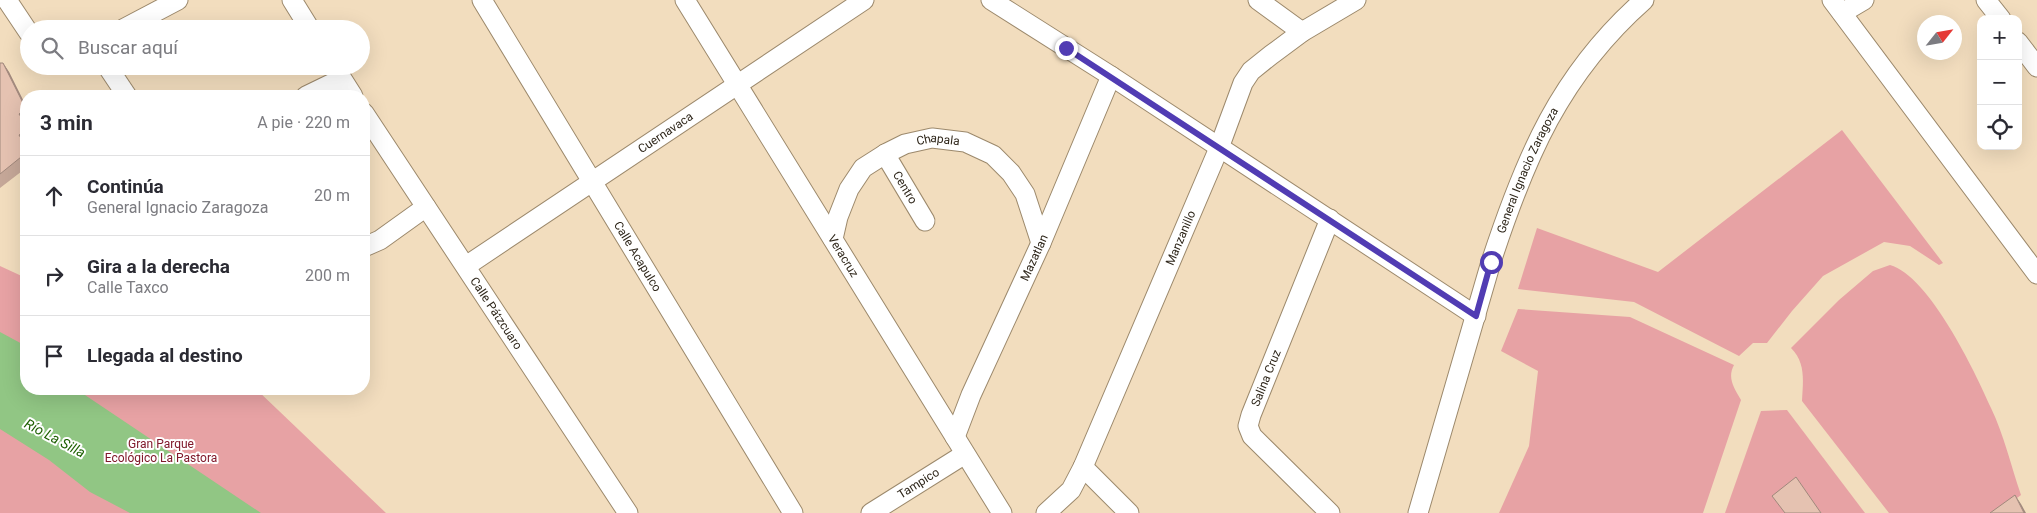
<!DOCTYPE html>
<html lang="es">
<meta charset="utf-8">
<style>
:root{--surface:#fff;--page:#f2f2f3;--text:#2b2b33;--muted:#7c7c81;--line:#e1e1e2}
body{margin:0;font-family:Roboto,sans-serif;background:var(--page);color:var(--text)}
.controls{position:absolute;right:15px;top:15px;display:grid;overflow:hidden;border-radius:10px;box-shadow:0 5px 20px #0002}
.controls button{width:45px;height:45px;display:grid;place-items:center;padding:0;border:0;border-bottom:1px solid var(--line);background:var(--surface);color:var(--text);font:25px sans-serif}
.compass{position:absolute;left:1917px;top:15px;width:45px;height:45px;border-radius:50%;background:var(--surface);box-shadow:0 5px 20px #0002;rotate:59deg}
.stop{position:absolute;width:15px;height:15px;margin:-11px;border:4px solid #513cb3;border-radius:50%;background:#fff}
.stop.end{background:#513cb3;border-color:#fff;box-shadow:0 1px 5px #0008}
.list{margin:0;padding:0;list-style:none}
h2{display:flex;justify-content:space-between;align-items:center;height:65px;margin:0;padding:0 20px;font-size:21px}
h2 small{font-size:16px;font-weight:400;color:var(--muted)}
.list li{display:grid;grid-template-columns:32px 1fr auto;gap:15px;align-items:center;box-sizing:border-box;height:80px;padding:0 20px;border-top:1px solid var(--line)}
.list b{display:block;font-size:19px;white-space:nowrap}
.list p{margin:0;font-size:16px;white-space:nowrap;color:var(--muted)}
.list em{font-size:16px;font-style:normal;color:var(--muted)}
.icon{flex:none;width:28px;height:28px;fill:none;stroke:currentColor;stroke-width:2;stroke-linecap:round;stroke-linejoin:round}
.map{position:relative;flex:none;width:2037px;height:513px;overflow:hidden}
.search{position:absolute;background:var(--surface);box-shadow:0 5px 20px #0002;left:20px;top:20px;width:350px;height:55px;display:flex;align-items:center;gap:12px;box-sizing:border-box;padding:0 18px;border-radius:28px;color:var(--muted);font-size:19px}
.panel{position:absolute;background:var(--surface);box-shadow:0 5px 20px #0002;left:20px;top:90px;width:350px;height:305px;border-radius:20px}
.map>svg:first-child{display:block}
.green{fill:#e7a2a4}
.water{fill:#91c684}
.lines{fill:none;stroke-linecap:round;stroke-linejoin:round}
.minor-casing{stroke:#9c896c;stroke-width:21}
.minor{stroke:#fff;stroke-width:19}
.wall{fill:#c5a798}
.shaded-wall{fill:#a0887c}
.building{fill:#e5c2b1;stroke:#a0887c}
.route{stroke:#513cb3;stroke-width:6}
.labels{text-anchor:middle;stroke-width:4;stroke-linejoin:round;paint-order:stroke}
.street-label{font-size:12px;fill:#2f271b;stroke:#fff}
.park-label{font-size:12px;fill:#80192b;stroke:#fff}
.water-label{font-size:14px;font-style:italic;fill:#1c5f00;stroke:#fff}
</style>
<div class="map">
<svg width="2037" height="513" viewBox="0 0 2037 513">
<rect width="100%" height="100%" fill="#f2ddbe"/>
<!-- green -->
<g class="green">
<polygon points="1842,130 1943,263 1939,265 1910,246 1884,242 1823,276 1792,311 1767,343 1753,343 1739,356 1634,302 1518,289 1537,228 1658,272"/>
<path d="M1890 265C1929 276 1975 371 1991 408 2004 435 2011 466 2021 495L1997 513H1889L1802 401C1803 381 1806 363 1791 348L1839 300 1873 271Z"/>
<polygon points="0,266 26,278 26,389 256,389 386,513 0,513"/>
<path d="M1518 309 1630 317 1734 365C1727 378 1734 388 1741 400L1703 513H1499L1529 446 1538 371 1501 351Z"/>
<polygon points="1787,410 1865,513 1725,513 1761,411"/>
</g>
<!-- water -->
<polygon class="water" points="0,332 26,346 26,389 76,389 261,513 130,513 90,492 49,460 0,429"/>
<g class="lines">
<defs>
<g id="minor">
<polyline points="7,0 29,33"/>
<polyline points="292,0 310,29"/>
<path id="s1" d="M482 0 793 513"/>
<path id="s2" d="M685 0 1002 513"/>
<polyline points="991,0 1111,76 1476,316"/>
<polyline points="1258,0 1302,32"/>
<polyline points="1832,0 2037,274"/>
<polyline points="1986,0 2001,19"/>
<polyline points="1842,13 1864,0"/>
<polyline points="123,29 178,0"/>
<polyline points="2018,42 2037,67"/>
<polyline points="107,66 127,96"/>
<polyline points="334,66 353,96"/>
<polyline points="306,96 341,79"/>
<path id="s3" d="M364 113 628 513"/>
<path id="s4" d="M885 154 925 221"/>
<polyline points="1330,219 1251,415 1248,426 1252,436 1330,513"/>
<path id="s5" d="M833 239 838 217 849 189 863 168 885 154 905 144 932 138 965 142 993 155 1011 173 1025 194 1041 243"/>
<polyline points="364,247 380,240 426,207"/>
<path id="s6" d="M466 266 864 0"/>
<path id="s7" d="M955 437 971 395 1041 243 1111 76"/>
<polyline points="1083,467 1129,513"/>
<path id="s8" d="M871 513 965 454"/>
<path id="s9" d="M1046 513 1071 490 1083 467 1219 148 1243 83 1251 71 1271 55 1302 32 1356 0"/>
<path id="s10" d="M1418 513 1491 262C1525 158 1560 74 1644 0"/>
</g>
</defs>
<!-- minor casing -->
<use href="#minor" class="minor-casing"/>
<!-- minor -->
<use href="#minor" class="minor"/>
</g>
<!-- wall -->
<polygon class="wall" points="0,63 3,63 9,72 26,106 26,122 25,123 26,124 26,168 0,188"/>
<!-- shaded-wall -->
<g class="shaded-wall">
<polygon points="3,63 9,72 26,106 26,109"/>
<polygon points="2015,495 2021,504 2026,513 2024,513"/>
</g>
<!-- building -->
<g class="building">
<polygon points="0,63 3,63 26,109 19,114 26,124 26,131 19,135 26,146 26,153 0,174"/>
<polygon points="1796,477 1821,513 1785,513 1772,496"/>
<polygon points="2015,495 2024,513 1990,513"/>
</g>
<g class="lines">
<!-- route -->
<polyline class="route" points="1066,48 1476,316 1491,262"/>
</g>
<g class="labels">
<!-- street labels -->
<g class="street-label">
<text dy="4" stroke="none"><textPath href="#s6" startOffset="240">Cuernavaca</textPath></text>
<text dy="4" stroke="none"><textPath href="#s5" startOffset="160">Chapala</textPath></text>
<text dy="4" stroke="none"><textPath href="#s10" startOffset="360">General Ignacio Zaragoza</textPath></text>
<text dy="4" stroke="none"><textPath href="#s4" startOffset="39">Centro</textPath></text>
<text dy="4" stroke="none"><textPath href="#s9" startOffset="309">Manzanillo</textPath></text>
<text dy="4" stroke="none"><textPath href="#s1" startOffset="300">Calle Acapulco</textPath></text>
<text dy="4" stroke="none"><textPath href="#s2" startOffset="301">Veracruz</textPath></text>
<text dy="4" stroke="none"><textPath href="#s7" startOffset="196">Mazatlan</textPath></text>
<text dy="4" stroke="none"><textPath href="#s3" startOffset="240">Calle Pátzcuaro</textPath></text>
<text transform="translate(1266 378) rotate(-68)" y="4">Salina Cruz</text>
<text dy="4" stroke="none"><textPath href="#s8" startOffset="56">Tampico</textPath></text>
</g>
<!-- park labels -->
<g class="park-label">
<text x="161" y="448">Gran Parque<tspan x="161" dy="14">Ecológico La Pastora</tspan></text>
</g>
<!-- water labels -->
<g class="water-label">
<text transform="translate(55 438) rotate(28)" y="5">Río La Silla</text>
</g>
</g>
</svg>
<div class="controls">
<button>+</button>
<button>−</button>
<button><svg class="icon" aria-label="locate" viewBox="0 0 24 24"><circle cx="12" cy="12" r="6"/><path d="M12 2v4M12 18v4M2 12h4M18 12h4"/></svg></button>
</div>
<svg class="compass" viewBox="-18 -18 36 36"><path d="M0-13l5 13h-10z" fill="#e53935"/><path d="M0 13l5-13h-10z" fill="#7c7c81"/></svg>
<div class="stop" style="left:1491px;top:262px"></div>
<div class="stop end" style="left:1066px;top:48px"></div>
<div class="search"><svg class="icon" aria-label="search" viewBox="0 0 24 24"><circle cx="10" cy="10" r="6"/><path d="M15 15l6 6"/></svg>Buscar aquí</div>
<section class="panel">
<h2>3 min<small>A pie · 220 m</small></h2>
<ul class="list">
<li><svg class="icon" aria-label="ahead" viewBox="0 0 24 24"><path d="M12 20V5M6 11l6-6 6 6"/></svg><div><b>Continúa</b><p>General Ignacio Zaragoza</p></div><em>20 m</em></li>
<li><svg class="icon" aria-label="right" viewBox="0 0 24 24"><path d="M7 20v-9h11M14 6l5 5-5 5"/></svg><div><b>Gira a la derecha</b><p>Calle Taxco</p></div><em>200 m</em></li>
<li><svg class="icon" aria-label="arrive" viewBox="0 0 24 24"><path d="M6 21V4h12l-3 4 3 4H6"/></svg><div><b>Llegada al destino</b></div></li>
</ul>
</section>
</div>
